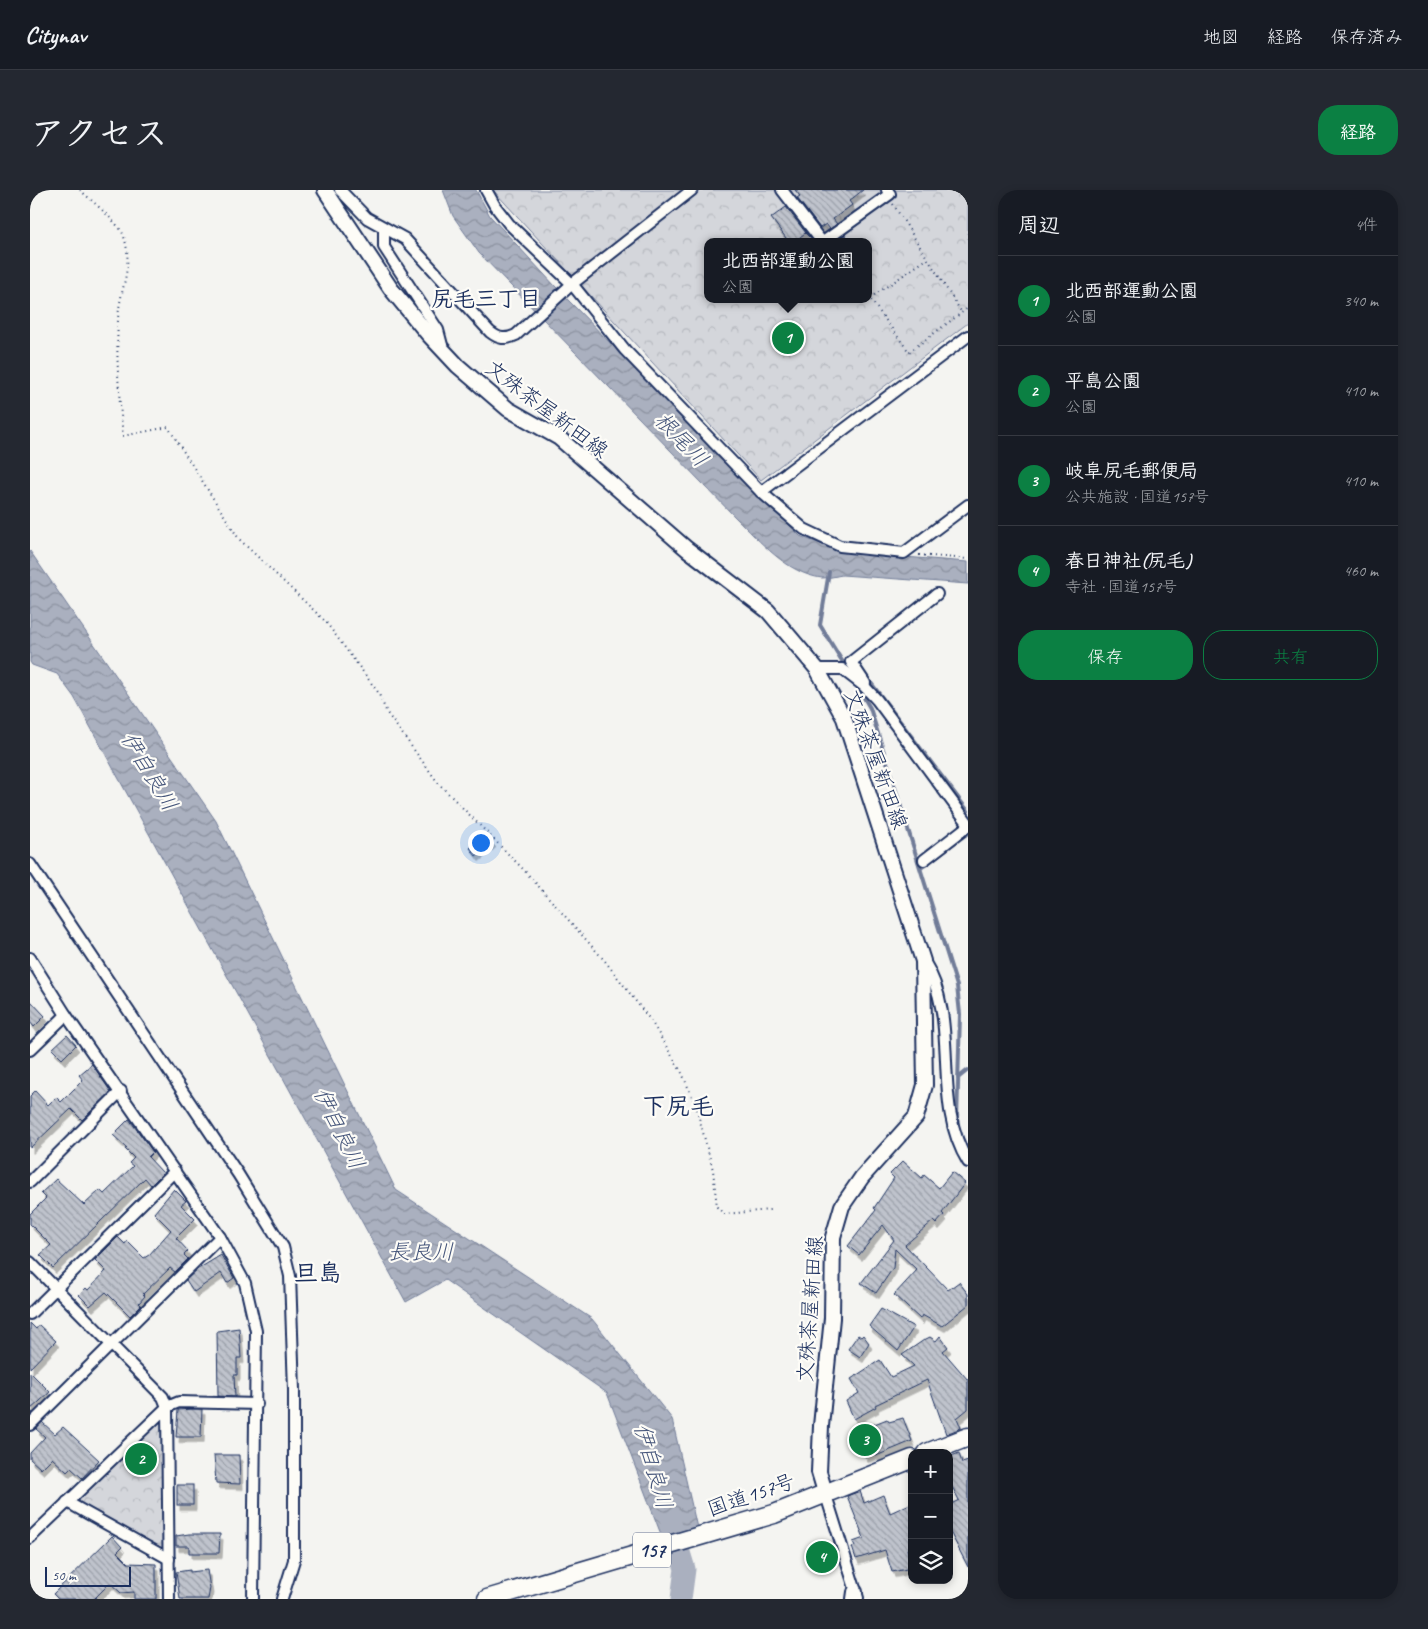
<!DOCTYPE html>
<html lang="ja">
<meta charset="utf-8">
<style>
:root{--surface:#171b24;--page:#242831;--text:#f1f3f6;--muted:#9ea1a6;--line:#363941;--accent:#0b8043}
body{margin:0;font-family:Caveat,"Klee One",sans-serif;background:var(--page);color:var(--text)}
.controls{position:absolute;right:15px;bottom:15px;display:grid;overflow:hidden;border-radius:10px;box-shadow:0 2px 8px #0003}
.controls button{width:45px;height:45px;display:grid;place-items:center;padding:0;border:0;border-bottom:1px solid var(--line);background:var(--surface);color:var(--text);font:25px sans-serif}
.scale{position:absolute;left:15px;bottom:12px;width:86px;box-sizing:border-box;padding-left:5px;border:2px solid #1b2f5e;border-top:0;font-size:14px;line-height:18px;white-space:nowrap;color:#1b2f5e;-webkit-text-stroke:4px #fdfcf7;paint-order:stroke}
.you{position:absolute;left:450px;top:652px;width:18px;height:18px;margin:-12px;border:4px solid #fff;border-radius:50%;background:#1a73e8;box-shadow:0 0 0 8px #1a73e833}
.badge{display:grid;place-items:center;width:32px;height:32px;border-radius:50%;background:var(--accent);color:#fff;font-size:16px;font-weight:700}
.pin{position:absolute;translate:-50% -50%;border:2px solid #fff;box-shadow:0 1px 5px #0006}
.popup{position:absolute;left:674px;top:48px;width:168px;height:65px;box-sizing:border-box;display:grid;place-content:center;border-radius:10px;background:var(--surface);filter:drop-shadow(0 1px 4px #0005);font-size:16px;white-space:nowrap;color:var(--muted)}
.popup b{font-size:19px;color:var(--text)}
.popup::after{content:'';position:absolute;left:50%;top:100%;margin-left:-10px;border:10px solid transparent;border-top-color:var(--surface)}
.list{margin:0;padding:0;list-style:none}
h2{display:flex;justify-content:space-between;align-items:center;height:65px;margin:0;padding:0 20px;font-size:21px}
h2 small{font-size:16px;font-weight:400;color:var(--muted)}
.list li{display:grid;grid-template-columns:32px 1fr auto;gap:15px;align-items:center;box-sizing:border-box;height:90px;padding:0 20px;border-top:1px solid var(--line)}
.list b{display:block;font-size:19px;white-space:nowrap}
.list p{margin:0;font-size:16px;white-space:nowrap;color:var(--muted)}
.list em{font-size:16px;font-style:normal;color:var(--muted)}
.actions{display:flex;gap:10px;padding:15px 20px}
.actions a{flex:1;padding:11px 0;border:1px solid var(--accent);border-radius:20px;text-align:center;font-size:18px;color:var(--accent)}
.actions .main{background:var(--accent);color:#fff}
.icon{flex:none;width:28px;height:28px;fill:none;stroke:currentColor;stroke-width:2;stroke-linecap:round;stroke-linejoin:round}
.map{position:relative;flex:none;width:938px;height:1409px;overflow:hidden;border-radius:20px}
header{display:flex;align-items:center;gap:30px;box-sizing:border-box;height:70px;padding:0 25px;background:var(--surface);border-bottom:1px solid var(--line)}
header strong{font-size:24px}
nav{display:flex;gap:28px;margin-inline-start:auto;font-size:18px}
.intro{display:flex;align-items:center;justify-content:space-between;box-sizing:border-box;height:120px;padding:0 30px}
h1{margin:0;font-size:35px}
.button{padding:12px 22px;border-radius:20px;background:var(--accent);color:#fff;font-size:18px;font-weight:700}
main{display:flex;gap:30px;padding:0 30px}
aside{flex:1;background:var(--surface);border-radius:20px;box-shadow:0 2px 8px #0003}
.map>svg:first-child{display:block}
.forest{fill:url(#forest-crowns);stroke:#78829c;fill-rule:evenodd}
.water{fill:url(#water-waves);stroke:#717c98}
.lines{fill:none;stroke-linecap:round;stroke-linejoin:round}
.stream{stroke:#717c98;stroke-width:4}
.river{stroke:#aab0bf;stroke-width:21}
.building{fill:url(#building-back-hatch);stroke:#1b2f5e;filter:url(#shadow)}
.street-casing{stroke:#1b2f5e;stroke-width:14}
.secondary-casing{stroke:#1b2f5e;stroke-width:18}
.highway-casing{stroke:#1b2f5e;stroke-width:21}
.path{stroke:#1b2f5e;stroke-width:2;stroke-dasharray:1 4;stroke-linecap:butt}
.street{stroke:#fdfcf7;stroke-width:10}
.secondary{stroke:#fdfcf7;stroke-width:14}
.highway{stroke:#fdfcf7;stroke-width:18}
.labels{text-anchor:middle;stroke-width:4.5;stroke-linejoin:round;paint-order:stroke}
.shield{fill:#fdfcf7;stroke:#5f6c8c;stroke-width:1}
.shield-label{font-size:20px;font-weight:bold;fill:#1b2f5e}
.street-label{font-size:21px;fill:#1b2f5e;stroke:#fdfcf7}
.neighbourhood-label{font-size:22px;font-weight:bold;fill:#1b2f5e;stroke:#fdfcf7}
.water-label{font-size:22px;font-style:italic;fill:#46567b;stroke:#fdfcf7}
.quarter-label{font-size:24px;font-weight:bold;fill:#1b2f5e;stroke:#fdfcf7}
</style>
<header>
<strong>Citynav</strong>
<nav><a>地図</a><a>経路</a><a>保存済み</a></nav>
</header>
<div class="intro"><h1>アクセス</h1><a class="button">経路</a></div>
<main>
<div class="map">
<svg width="938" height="1409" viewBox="0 0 938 1409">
<defs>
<pattern id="forest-crowns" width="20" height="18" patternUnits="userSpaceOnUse" patternTransform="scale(1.25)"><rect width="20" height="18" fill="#d4d6db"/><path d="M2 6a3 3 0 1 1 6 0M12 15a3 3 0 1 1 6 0" fill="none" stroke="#b5b8be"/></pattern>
<pattern id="water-waves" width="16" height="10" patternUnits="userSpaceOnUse" patternTransform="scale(1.25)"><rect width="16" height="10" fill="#aab0bf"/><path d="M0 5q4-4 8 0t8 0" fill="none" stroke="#8a909e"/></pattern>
<pattern id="building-back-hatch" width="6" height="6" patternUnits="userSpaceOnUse" patternTransform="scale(1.25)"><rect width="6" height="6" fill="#bfc3cc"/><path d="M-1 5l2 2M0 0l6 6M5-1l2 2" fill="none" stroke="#9a9fa9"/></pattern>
<filter id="shadow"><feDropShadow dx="3" dy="5.5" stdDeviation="0" flood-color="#0004"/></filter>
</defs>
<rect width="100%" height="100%" fill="#f4f4f1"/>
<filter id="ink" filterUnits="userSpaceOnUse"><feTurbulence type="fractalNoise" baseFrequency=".02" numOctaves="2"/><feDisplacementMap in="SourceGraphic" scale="10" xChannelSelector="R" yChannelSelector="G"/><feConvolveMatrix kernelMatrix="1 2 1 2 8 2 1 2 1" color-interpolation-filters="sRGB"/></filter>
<g filter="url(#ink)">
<!-- forest -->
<g class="forest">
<path d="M463 0H938V133L731 290ZM678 52H838V109H678Z"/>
<polygon points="130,1230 134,1231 133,1357 129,1360 50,1313 49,1308"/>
</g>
<!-- water -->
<g class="water">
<path d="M413 0H446L460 26 539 111 770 346 811 362 938 372V394L812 385C806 386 799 388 792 388 757 384 730 351 706 328L449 63 423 26Z"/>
<polygon points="0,361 186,631 366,1000 562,1129 642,1229 667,1338 632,1347 577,1203 415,1090 376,1112 44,507 27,484 2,475 0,472"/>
</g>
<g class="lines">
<!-- stream -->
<g class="stream">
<polyline points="799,382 790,435 817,479"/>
<polyline points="826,494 840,518 927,796 930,824 927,930"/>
<polyline points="836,494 841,493 938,621"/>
<polyline points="891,678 938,643"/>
<polyline points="928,888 938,880"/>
</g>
<!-- river -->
<polyline class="river" points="641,1333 655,1379 651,1409"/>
</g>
<!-- building -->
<g class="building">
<polygon points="765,0 833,0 819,11 822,15 803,29 807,34 800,39 796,34 790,38 767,8 770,6"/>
<polygon points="756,17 779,47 775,43 764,52 759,52 741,28"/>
<polygon points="815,45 820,52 808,52 807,50"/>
<polygon points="456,645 463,652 446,666 440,658"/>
<polygon points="0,810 15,826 4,837 0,832"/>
<polygon points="37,845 46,855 32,869 22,859"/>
<polygon points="62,874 81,902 52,930 41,919 0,958 0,906 5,901 18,915 26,907 31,912 53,890 49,885"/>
<polygon points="99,929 123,962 118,967 133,983 121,995 115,988 23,1078 10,1065 21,1055 0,1034 0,1024 16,1008 11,1003 26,989 54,1015 70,1000 74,1004 103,976 99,973 104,968 95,959 97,958 83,945"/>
<polygon points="873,971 892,988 894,985 909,998 922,982 935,993 912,1023 914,1025 906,1034 903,1031 875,1055 918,1100 929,1092 938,1104 938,1115 912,1136 892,1125 890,1129 864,1105 887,1080 865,1059 863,1078 846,1103 831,1093 864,1050 853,1035 829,1065 818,1056 846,1020 844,1018 864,988 860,984"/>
<polygon points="144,999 156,1011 151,1015 165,1029 146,1048 158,1061 154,1065 158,1069 145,1082 140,1078 113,1104 115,1106 109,1113 111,1115 100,1126 76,1102 60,1116 49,1105 56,1098 58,1100 76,1081 65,1070 88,1047 95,1054 97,1051 114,1068 119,1065 141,1040 124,1023"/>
<polygon points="191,1065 204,1088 197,1093 191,1083 164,1102 156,1090 168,1079"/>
<polygon points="851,1119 884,1137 868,1161 839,1136"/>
<polygon points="0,1133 6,1139 9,1135 26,1151 0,1178"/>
<polygon points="209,1138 211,1168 207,1168 207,1185 204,1185 205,1207 188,1206 187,1141"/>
<polygon points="828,1145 831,1147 833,1145 839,1153 830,1167 818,1159"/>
<polygon points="910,1146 918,1157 913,1161 938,1190 938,1219 927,1228 931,1238 916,1244 897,1190 845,1215 846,1217 824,1229 816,1211 829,1203 821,1189 850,1170 861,1187 884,1176 872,1165 894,1150 900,1147 906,1151"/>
<polygon points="0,1182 20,1202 0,1220 3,1223 0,1225"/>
<polygon points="162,1219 172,1219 171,1247 146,1247 148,1220"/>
<polygon points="873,1228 882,1251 846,1266 845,1264 835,1267 827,1241 857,1229 859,1232"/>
<polygon points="12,1232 25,1244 33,1237 69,1270 52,1288 41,1278 37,1282 22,1268 11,1279 0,1269 0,1263 15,1247 6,1239"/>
<polygon points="929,1263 932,1273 938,1271 938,1377 919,1340 919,1315 929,1310 919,1291 919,1267"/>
<polygon points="184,1265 209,1265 210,1294 186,1293"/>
<rect x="147" y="1295" width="16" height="20"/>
<polygon points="830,1301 834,1313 853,1305 860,1323 882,1313 882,1357 877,1359 882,1378 862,1382 855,1360 826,1369 822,1357 825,1356 823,1352 834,1348 817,1306"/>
<polygon points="159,1344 190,1344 189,1363 159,1363 159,1356 146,1356 146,1346"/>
<polygon points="82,1346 92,1357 87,1362 98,1373 126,1374 126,1409 104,1409 104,1402 91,1403 80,1393 64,1409 28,1409 23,1404"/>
<polygon points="160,1380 160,1382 177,1380 180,1398 178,1409 150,1409 146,1382"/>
</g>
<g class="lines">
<defs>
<g id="street">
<path d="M310 0 337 28 375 49 460 142C469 149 475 150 486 145L542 94 662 0"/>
<polyline points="456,0 465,16 479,34 542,94 595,160 731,302 774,339 810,356 874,363 938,315"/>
<polyline points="752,0 792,52"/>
<polyline points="354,39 354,57 408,140 413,159"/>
<polyline points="793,52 860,4 857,0"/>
<polyline points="731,302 938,146"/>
<polyline points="787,479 812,479 834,496 847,510 938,633"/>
<polyline points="835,493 821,472 907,404"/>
<polyline points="894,670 938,636"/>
<polyline points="0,674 208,984 253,1057 260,1086 264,1200 264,1370 252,1409"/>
<polyline points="0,768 36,825 190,1047 215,1093 226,1141 223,1409"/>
<path d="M894 771C932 832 900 910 938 972"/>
<polyline points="0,860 36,825"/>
<polyline points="0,992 91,901"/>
<polyline points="0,1072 133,1207 137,1217 139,1409"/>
<polyline points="0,1124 145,981"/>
<polyline points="0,1235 190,1047"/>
<polyline points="795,1302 828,1408"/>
<polyline points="37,1312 139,1369"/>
<polyline points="0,1348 137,1217 149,1212 227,1214"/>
</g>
<g id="secondary">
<polyline points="295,0 361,99 398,144 428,176 478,219 529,248 657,359 738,421 787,479 814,528 893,771 895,895 886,927 832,987 812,1016 803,1047 802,1128 791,1236 789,1282 795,1302"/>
<polyline points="824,1409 825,1402"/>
</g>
<g id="highway">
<polyline points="897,1263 938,1247"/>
<polyline points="457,1409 744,1324 882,1269"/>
</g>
</defs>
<!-- street casing -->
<use href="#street" class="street-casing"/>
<!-- secondary casing -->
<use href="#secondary" class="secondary-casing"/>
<!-- highway casing -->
<use href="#highway" class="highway-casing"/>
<!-- path -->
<g class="path">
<path d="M50 0C59 8 90 35 93 44 105 77 89 99 88 130 86 169 89 207 93 246L138 237 209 349 295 431 348 502 357 523 409 594 494 680 575 771 621 831 652 883 666 916 683 980 687 1017 694 1024 740 1020"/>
<polyline points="863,14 932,123"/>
<polyline points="838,106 879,162 938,118"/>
<polyline points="840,108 897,69"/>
<polyline points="889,365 938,369"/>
</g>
<!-- street -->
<use href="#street" class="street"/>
<!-- secondary -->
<use href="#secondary" class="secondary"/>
<!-- highway -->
<use href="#highway" class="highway"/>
</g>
</g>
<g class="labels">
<!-- shield labels -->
<rect class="shield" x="603" y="1342.5" width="38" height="35" rx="4"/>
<g class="shield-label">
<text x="622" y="1367">157</text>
</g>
<!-- street labels -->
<g class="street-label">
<text transform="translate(517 219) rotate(37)" y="7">文殊茶屋新田線</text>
<text transform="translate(846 569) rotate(70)" y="7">文殊茶屋新田線</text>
<text transform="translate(780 1119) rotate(-86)" y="7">文殊茶屋新田線</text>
<text transform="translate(721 1305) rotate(-19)" y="7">国道157号</text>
</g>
<!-- neighbourhood labels -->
<g class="neighbourhood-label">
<text x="456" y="116">尻毛三丁目</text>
</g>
<!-- water labels -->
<g class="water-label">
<text transform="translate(652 249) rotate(46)" y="8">根尾川</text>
<text transform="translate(120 581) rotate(59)" y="8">伊自良川</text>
<text transform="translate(310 938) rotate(64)" y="8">伊自良川</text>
<text x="391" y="1069">長良川</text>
<text transform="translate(624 1276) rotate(74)" y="8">伊自良川</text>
</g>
<!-- quarter labels -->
<g class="quarter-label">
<text x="648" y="924">下尻毛</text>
<text x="288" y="1091">旦島</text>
</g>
</g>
</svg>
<div class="controls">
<button>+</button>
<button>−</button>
<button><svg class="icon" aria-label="layers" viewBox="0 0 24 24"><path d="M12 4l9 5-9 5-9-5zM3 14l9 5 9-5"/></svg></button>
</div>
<div class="scale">50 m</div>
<div class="you"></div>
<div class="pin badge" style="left:758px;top:148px">1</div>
<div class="popup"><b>北西部運動公園</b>公園</div>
<div class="pin badge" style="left:111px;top:1269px">2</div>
<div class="pin badge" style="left:835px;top:1250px">3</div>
<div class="pin badge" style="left:792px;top:1367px">4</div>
</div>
<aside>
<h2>周辺<small>4件</small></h2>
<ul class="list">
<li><span class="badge">1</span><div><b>北西部運動公園</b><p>公園</p></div><em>340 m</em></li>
<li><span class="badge">2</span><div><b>平島公園</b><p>公園</p></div><em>410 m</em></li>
<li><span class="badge">3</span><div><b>岐阜尻毛郵便局</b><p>公共施設 · 国道157号</p></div><em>410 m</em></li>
<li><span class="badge">4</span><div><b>春日神社(尻毛)</b><p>寺社 · 国道157号</p></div><em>460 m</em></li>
</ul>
<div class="actions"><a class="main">保存</a><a>共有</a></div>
</aside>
</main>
